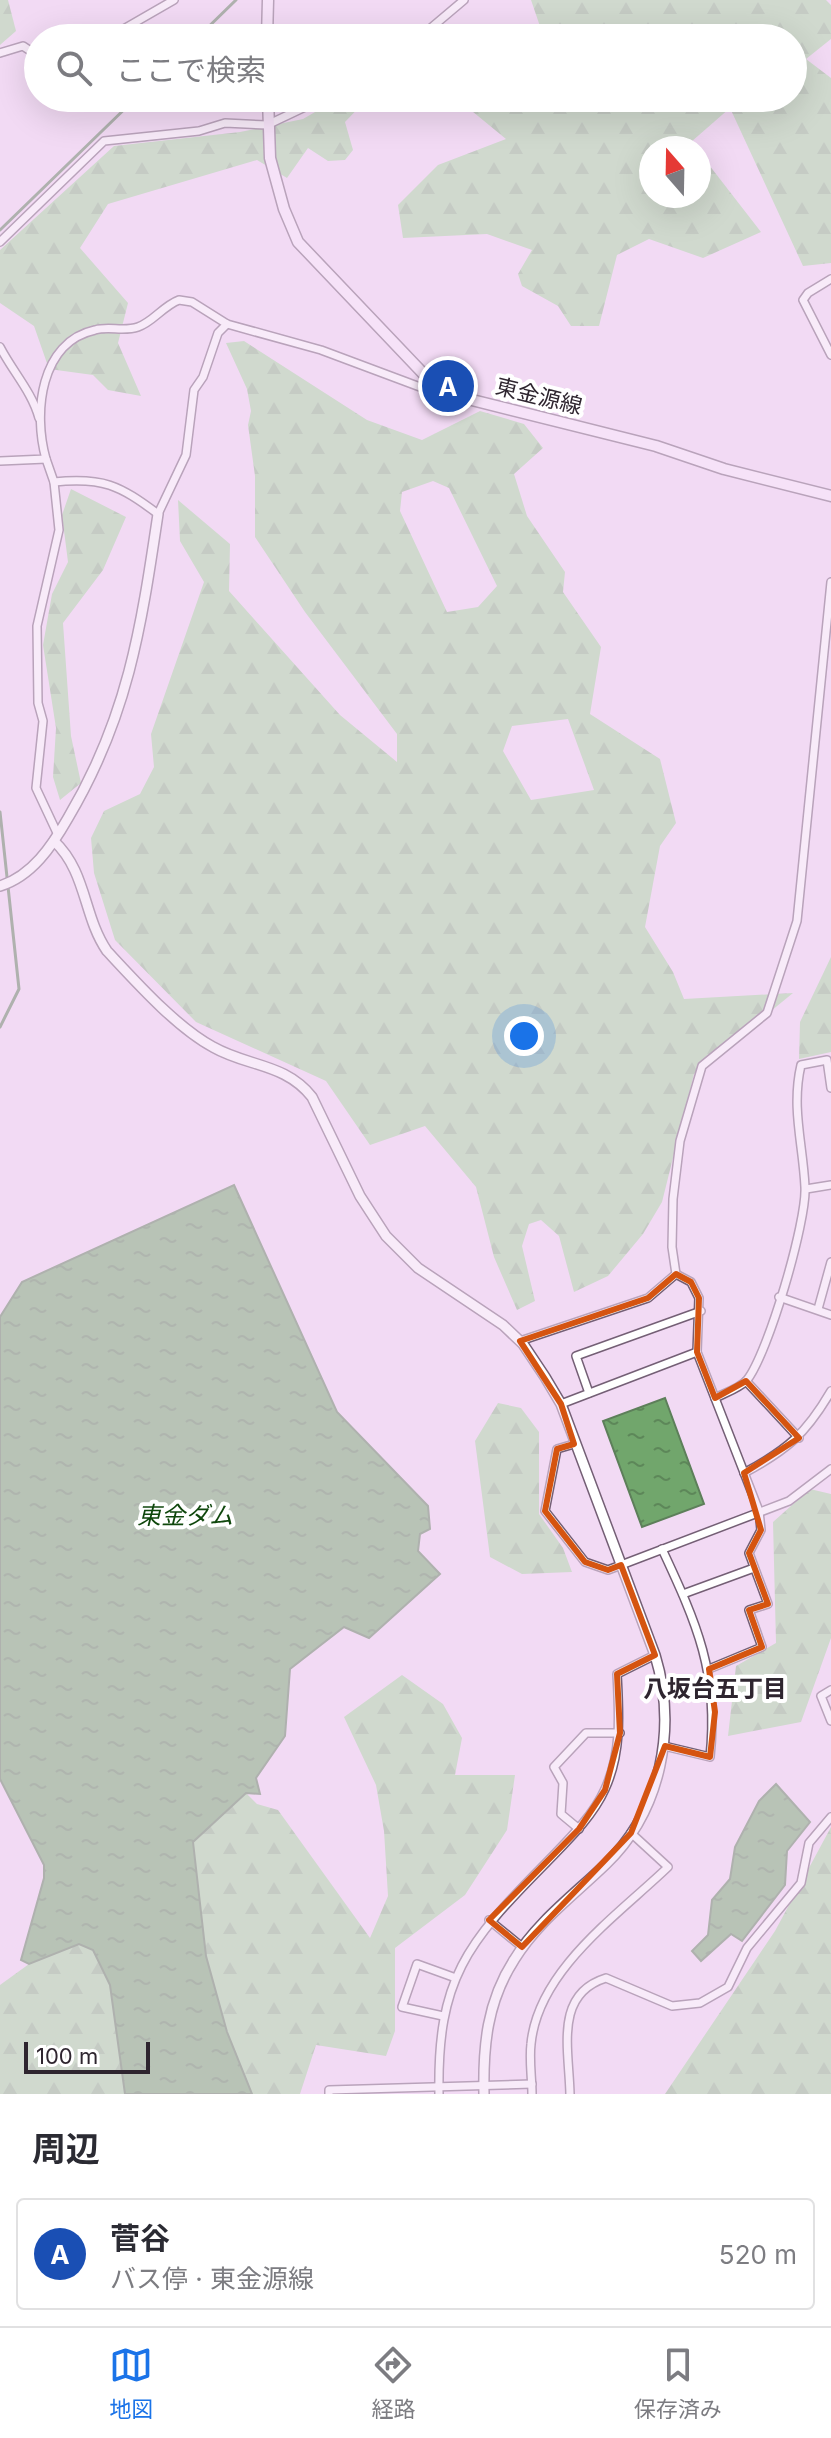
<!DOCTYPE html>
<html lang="ja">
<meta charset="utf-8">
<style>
:root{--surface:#fff;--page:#f2f2f3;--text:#2b2b33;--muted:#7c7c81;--line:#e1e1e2;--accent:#1a73e8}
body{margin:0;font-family:Inter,"Noto Sans JP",sans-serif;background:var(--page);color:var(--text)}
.compass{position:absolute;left:639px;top:136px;width:72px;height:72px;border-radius:50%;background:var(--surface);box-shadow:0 8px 32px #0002;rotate:340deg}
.scale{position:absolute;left:24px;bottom:20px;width:126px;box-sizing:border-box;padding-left:8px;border:4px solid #2e252f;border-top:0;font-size:22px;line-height:28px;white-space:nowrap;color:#2e252f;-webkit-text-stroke:6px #fff;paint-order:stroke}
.you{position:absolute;left:524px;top:1036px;width:28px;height:28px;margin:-20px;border:6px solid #fff;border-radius:50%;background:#1a73e8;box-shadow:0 0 0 12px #1a73e833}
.badge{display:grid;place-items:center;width:52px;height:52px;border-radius:50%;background:var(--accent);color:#fff;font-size:26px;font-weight:700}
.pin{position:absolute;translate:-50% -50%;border:4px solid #fff;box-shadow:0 2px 8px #0006}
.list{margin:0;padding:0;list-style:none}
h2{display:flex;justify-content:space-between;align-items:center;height:104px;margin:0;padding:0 32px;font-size:34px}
h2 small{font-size:26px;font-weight:400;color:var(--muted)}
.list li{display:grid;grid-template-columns:52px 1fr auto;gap:24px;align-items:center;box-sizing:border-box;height:112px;margin:0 16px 16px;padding:0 16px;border:2px solid var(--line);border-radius:8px}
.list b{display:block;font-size:30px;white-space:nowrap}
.list p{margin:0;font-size:26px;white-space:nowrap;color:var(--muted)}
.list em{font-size:26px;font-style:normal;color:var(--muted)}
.icon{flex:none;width:44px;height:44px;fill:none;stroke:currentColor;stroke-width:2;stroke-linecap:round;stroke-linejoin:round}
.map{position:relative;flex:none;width:831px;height:2094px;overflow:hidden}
.search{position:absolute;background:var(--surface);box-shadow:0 8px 32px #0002;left:24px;right:24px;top:24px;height:88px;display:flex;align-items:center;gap:20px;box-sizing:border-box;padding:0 28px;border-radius:44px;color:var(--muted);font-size:30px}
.sheet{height:232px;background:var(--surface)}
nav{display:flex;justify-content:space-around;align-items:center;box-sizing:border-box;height:112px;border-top:2px solid var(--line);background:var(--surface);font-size:22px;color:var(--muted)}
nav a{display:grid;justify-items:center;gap:4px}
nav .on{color:var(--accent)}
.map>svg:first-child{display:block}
.forest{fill:url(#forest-firs);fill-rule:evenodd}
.water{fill:url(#water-ripples);stroke:#5d7f5a;stroke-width:2}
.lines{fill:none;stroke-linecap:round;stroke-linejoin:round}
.stream{stroke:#5d7f5a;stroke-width:3}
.minor-casing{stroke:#745f75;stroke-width:10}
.tertiary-casing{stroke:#745f75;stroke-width:12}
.secondary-casing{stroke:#745f75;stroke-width:13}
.minor{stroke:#fff;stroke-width:7}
.tertiary{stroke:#fff;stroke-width:9}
.secondary{stroke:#faecfc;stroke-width:10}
.marked{fill:none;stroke:#d55410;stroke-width:6;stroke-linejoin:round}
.labels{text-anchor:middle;stroke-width:8;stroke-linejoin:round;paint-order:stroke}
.street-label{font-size:22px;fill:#2e252f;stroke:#fff}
.water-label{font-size:24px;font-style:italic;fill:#0f470c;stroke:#fff}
.neighbourhood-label{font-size:24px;font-weight:bold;fill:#2e252f;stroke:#fff}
</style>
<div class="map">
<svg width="831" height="2094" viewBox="0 0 831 2094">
<defs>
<pattern id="forest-firs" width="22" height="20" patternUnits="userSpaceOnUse" patternTransform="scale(2)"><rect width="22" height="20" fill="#a6d7a1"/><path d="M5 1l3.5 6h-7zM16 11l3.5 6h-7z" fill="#8fb88b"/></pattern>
<pattern id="water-ripples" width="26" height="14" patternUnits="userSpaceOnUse" patternTransform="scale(2)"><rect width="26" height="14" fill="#71a66c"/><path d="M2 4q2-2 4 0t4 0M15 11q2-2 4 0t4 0" fill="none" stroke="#5d8759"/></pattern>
</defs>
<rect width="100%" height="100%" fill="#f2daf4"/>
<!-- forest -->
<g class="forest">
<polygon points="0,0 8,0 16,31 0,45"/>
<polygon points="531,0 826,0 831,5 831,39 806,59 831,78 831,263 803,266 730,108 691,142 695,148 651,148 651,196 699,196 699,152 761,232 703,258 649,239 617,255 599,326 571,326 558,306 522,286 518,274 532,250 487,234 403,238 398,205 438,165 506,139 456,98 793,98 793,38 544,38"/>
<polygon points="339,98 368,98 345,122 353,150 345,160 328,161 308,148 287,178 257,160 108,204 80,248 128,303 118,343 141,396 108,390 93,375 49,369 34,326 0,303 0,250 114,146 240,132 303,119"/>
<path d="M244 341 367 420 422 440 480 411 524 424 543 448 514 474 527 516 565 572 563 592 601 647 590 714 660 759 676 823 660 846 645 927 673 972 684 999 793 993 694 1074 662 1202 643 1234 608 1276 574 1292 559 1236 541 1220 529 1224 522 1246 535 1301 517 1310 494 1257 476 1187 425 1126 370 1145 326 1081 196 1022 115 940 94 873 91 838 104 811 140 794 154 767 151 734 204 582 180 541 178 500 230 544 229 591 340 715 397 762V734L305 612 255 537V476L248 425 251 411 247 389 226 343ZM433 481 449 488 497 586 478 607 447 612 400 511 402 492ZM568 719 594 790 531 800 503 751 512 726Z"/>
<polygon points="71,489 126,517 103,570 63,623 71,736 81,783 60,800 53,777 56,728 43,645 52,594 68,562 62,515"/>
<polygon points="831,957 831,1052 799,1059 800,1022"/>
<polygon points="498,1403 521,1408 539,1432 539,1514 563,1548 572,1572 522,1574 490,1557 475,1441"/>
<polygon points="810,1489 831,1494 831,1638 801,1722 728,1736 736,1666 776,1643 773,1522"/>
<polygon points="402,1675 443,1704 462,1738 455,1775 515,1775 507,1830 465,1895 395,1948 395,2031 386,2056 316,2045 300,2094 252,2094 227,2032 206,1956 193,1842 246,1793 257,1804 278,1810 370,1938 388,1896 384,1831 376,1785 344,1717"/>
<polygon points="831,1827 831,2094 665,2094 775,1931"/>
<polygon points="79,1944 93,1950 110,1985 125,2094 0,2094 0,1985 29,1964"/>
</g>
<!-- water -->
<g class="water">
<polygon points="234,1185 337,1412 428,1506 430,1529 420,1534 418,1551 440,1574 369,1638 344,1627 290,1669 285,1736 256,1778 260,1794 246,1793 193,1842 206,1956 227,2032 252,2094 125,2094 110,1985 93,1950 79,1944 29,1964 21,1960 44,1878 44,1865 0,1779 0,1317 22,1282"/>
<polygon points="665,1398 704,1504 642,1527 603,1421"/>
<polygon points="776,1784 810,1822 787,1851 785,1885 742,1941 731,1934 701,1961 692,1951 708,1935 712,1900 730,1879 735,1847 759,1801"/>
</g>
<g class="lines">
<!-- stream -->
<g class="stream">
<polyline points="197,38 236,0"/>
<polyline points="0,230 136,98"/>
<polyline points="0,812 19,989 0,1027"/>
</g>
<defs>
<g id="minor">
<polyline points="108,38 174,0"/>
<polyline points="419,38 464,0"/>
<polyline points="0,53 23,46 38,56"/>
<polyline points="0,242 104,141 199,131 225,123 267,125 324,98"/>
<polyline points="831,279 808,293 803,300 831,355"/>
<path d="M0 347C13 372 32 392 39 418"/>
<polyline points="46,459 54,482 59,530 37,626 38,703 43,721 36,788 58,835"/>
<path d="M0 461 46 459C33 413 40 342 95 330 109 326 124 332 138 327 153 322 163 306 179 300L192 302 227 324 321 350 420 387H436"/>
<path d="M54 482C103 477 119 485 158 514L186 455 194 390 203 377 218 333 227 324"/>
<polyline points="806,1189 831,1185"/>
<polyline points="676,1274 672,1247 673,1199 680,1141 702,1066 767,1013 797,921 831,582"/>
<polyline points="676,1274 691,1282 699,1298 697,1352 759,1511 761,1530 749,1553 768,1604 749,1610 762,1647 709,1669"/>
<polyline points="779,1297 831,1315"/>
<polyline points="818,1309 831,1262"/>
<polyline points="520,1341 648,1298 676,1274"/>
<polyline points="746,1381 799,1438"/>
<polyline points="589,1393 576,1356 701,1311"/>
<path d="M715 1398C725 1393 740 1388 747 1380 768 1354 807 1221 805 1187 803 1144 791 1108 801 1065L827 1060 831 1088"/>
<polyline points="561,1404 697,1352"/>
<polyline points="574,1444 557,1449 545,1511 585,1562 608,1570 789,1501 831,1469"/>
<path d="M744 1473C787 1450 806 1434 831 1391"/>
<path d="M662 1549C697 1624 719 1673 710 1757L664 1746"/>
<polyline points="683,1594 754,1568"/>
<polyline points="831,1690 821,1696 831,1721"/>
<polyline points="579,1829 561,1814 563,1783 554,1767 586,1733 620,1733"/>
<polyline points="489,1920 522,1947"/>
<polyline points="443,2016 402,2007 417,1964 453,1977"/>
<polyline points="329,2094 329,2090 532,2084"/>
<path d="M439 2094C437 1979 467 1943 544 1865 566 1842 592 1818 605 1789 622 1752 619 1713 617 1674L655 1655"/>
<path d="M532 2094C532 2078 529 2060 531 2044 538 1970 618 1915 668 1867L631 1833"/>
<path d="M570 2094C569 2049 554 1994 606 1978L672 2006 700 2003 728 1987 747 1948 801 1883 809 1843 831 1817"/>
</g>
<g id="tertiary">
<path d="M54 841C87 872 83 916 107 951 136 982 176 1027 213 1047 248 1067 285 1063 312 1097L360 1196 386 1236 418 1268 503 1325 523 1344 545 1377 561 1404 655 1655C677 1727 662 1810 606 1864 574 1895 537 1922 514 1960 487 2002 483 2046 484 2094"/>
<path d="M0 886C32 876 52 846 68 818 128 717 141 628 158 514"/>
</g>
<g id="secondary">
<polyline points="267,38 268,0"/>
<polyline points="268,98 270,158 284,209 298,242 436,387 452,395 656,446 724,469 831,496"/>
</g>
</defs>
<!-- minor casing -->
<use href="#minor" class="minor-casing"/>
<!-- tertiary casing -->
<use href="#tertiary" class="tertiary-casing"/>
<!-- secondary casing -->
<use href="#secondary" class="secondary-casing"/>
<!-- minor -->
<use href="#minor" class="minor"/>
<!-- tertiary -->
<use href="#tertiary" class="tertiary"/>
<!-- secondary -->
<use href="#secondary" class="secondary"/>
</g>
<!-- marked area -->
<path d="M0 0H831V2094H0ZM676 1274 691 1282 699 1298 697 1352 715 1398 746 1381 799 1438 744 1473 761 1530 749 1553 768 1604 749 1610 762 1647 709 1669 715 1712 710 1757 665 1746 631 1833 522 1947 489 1920 579 1829 605 1790 620 1733 617 1674 655 1655 621 1565 608 1570 585 1562 545 1511 557 1449 574 1444 561 1404 520 1341 648 1298Z" fill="#f2daf4" fill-opacity=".55" fill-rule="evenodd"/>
<path class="marked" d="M676 1274 691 1282 699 1298 697 1352 715 1398 746 1381 799 1438 744 1473 761 1530 749 1553 768 1604 749 1610 762 1647 709 1669 715 1712 710 1757 665 1746 631 1833 522 1947 489 1920 579 1829 605 1790 620 1733 617 1674 655 1655 621 1565 608 1570 585 1562 545 1511 557 1449 574 1444 561 1404 520 1341 648 1298Z"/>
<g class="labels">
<!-- street labels -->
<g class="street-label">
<text transform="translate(539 396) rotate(14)" y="8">東金源線</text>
</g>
<!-- water labels -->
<g class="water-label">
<text x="185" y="1524">東金ダム</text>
</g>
<!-- neighbourhood labels -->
<g class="neighbourhood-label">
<text x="715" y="1697">八坂台五丁目</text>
</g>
</g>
</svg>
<svg class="compass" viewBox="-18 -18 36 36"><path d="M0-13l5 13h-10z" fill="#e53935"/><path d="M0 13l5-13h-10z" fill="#7c7c81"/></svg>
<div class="scale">100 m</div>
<div class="you"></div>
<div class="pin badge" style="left:448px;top:386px;background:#1a4fb4">A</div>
<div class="search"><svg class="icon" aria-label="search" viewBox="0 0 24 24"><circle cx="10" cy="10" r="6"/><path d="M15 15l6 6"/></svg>ここで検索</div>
</div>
<section class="sheet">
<h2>周辺<small></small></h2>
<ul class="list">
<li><span class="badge" style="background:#1a4fb4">A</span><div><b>菅谷</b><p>バス停 · 東金源線</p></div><em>520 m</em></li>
</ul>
</section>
<nav>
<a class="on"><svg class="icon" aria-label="map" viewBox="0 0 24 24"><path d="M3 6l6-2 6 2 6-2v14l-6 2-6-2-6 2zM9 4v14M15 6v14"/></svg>地図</a>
<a><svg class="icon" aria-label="directions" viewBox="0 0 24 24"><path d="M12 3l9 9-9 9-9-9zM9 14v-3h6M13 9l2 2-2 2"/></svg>経路</a>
<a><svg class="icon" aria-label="saved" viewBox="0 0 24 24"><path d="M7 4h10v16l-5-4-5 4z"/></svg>保存済み</a>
</nav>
